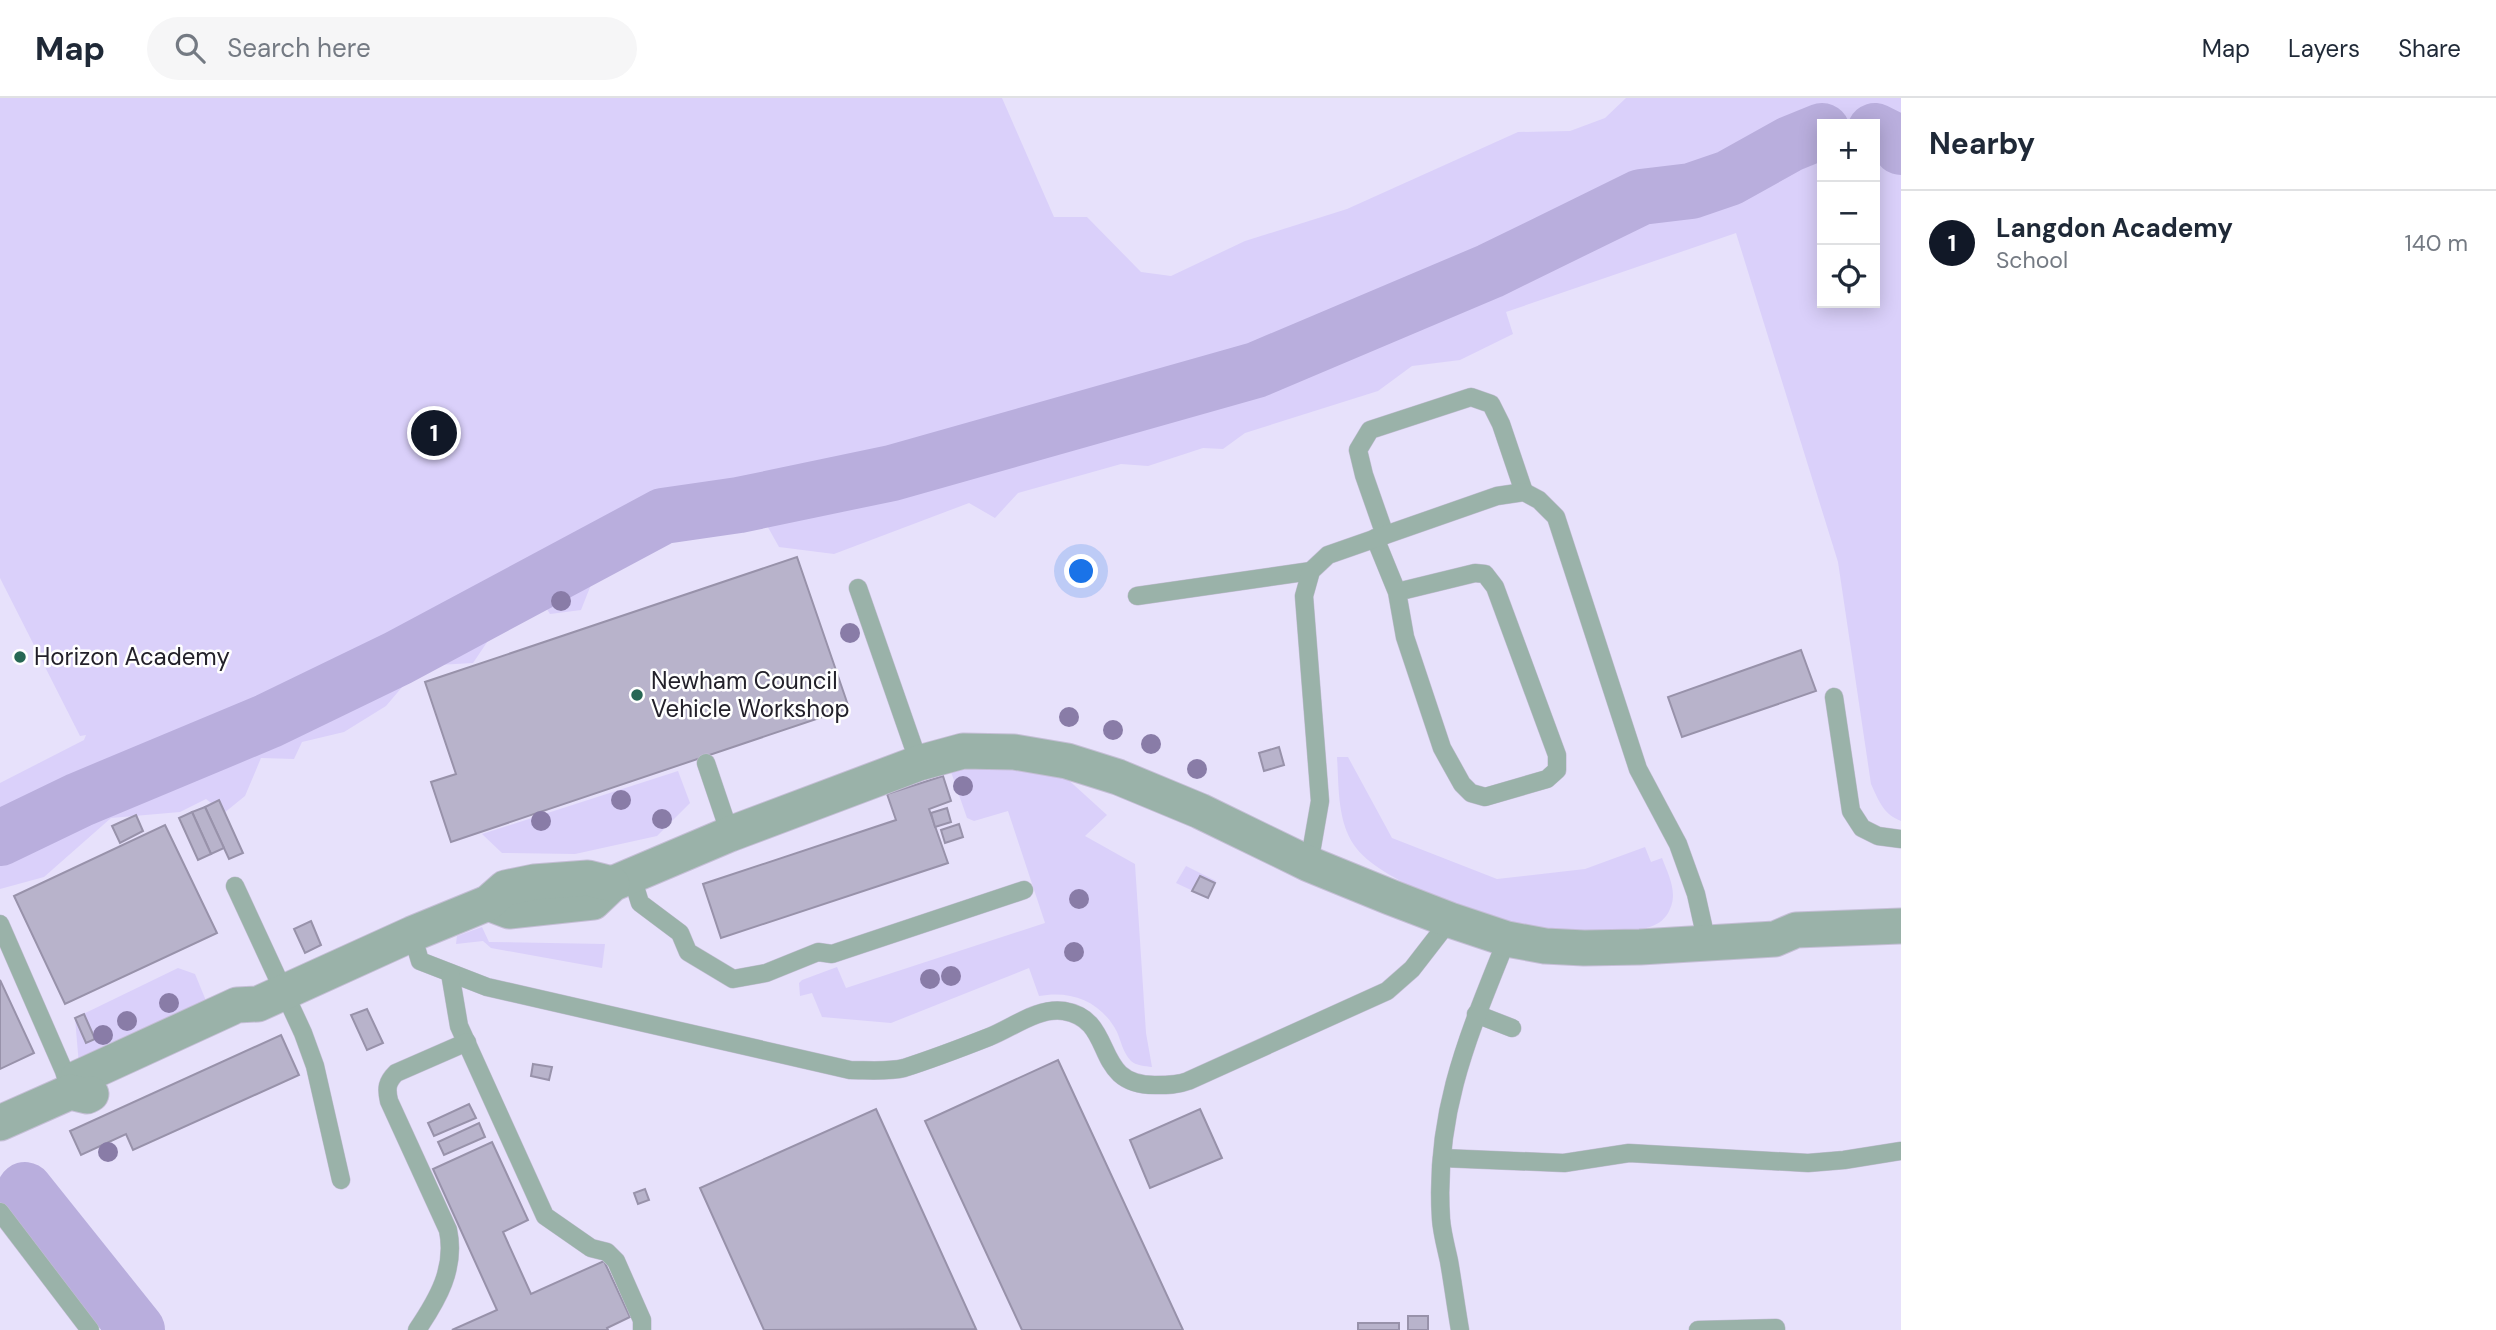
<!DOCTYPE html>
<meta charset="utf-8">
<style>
:root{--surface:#fff;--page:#f6f6f7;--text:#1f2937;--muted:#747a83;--line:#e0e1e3;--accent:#111827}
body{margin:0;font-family:"DM Sans",sans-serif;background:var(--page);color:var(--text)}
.controls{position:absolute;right:21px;top:21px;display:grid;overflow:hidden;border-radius:0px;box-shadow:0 4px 18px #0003}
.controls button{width:63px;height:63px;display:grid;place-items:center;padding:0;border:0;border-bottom:2px solid var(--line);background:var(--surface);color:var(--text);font:35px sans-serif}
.you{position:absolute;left:1082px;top:474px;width:24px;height:24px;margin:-18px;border:5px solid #fff;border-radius:50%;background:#1a73e8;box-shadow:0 0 0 10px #1a73e833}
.badge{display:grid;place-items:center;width:46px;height:46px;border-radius:50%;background:var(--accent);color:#fff;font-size:23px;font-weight:700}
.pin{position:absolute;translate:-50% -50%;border:4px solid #fff;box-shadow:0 2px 7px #0006}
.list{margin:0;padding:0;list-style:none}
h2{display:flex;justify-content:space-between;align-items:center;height:91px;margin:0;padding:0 28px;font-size:30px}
h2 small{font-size:23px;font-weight:400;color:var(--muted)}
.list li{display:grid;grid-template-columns:46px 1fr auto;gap:21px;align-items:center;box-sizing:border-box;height:105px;padding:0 28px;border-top:2px solid var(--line)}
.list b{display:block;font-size:26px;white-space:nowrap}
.list p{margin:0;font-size:23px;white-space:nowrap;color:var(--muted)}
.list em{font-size:23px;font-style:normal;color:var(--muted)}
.icon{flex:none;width:38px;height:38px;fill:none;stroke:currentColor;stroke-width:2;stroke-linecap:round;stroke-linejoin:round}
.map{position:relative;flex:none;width:1901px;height:1232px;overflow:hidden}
header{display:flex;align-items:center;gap:42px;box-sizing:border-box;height:98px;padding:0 35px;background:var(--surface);border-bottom:2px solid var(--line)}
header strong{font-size:33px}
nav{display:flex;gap:38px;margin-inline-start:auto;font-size:24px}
.search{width:490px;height:63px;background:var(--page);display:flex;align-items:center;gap:18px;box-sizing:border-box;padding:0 24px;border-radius:38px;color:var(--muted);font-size:26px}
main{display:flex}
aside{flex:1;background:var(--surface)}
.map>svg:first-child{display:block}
.green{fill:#dad0fa;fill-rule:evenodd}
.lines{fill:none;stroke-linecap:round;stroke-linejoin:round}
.river{stroke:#b9aedd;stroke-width:56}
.building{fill:#b8b3cb;stroke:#9892aa;stroke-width:2}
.lane-casing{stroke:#c4bed5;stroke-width:19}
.street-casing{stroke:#c4bed5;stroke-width:37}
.lane{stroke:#9ab2a9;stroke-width:18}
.street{stroke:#9ab2a9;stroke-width:35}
.tree{fill:#897ca7}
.poi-dot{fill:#276754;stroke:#fff;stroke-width:2.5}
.labels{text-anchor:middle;stroke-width:5;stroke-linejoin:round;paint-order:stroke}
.poi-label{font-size:24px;fill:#23212a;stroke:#fff;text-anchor:start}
</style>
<header>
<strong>Map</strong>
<div class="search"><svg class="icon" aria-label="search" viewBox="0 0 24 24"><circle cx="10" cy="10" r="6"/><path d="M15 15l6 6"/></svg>Search here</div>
<nav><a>Map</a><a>Layers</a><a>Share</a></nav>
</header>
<main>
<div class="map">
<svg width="1901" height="1232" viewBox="0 0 1901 1232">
<rect width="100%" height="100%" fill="#e7e1fb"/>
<!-- green -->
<g class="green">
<path d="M0 0H1002L1054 119H1087L1141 174 1171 178 1245 143 1347 111 1518 34 1570 33 1605 20 1626 0H1901V723C1883 716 1879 703 1871 686L1838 464 1736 135 1506 214 1513 236 1460 262 1412 268 1378 293 1245 335 1223 351 1203 350 1148 368 1121 366 1018 395 995 420 969 405 834 456 779 449 765 424 698 429 598 469 581 512 550 516 540 500 500 525 473 565 420 568 386 608 344 634 302 644 294 661 261 660 245 698 224 715 206 701 180 714 111 720 44 779 0 791V685L84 642 86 637 80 638 0 480ZM1822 26H1875V205H1822Z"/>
<path d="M1337 659H1348L1392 740 1497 781 1585 771 1645 749 1651 764 1662 760C1668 776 1678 794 1670 811 1660 835 1631 832 1609 832 1583 833 1556 832 1530 828 1486 821 1378 784 1354 747 1337 722 1339 688 1337 659Z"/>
<path d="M972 666 1063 677 1107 717 1085 738 1135 766 1146 935 1152 969C1145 968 1137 968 1131 963 1123 955 1121 943 1117 934 1101 903 1071 892 1039 898L1029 870 891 925 822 919 812 895 800 898 799 885 802 882 837 869 846 890 1045 825 1008 713 974 723 967 720 950 671Z"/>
<polygon points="678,673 690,705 657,738 575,756 502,755 482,736"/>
<polygon points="1186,768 1216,783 1208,800 1176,785"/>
<polygon points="482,829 489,844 605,846 602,870 491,850 483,843 456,846 457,838"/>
<polygon points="178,870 195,876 209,910 79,967 75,920"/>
</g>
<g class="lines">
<!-- river -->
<g class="river">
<polyline points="1875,33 1899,45 1901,49"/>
<polyline points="0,740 79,702 268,623 398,560 663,418 739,407 892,375 1256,272 1490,173 1641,99 1691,93 1729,80 1790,46 1822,33"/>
<polyline points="25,1092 137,1232"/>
</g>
</g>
<!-- building -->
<g class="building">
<polygon points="797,459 849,610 451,744 431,684 456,676 425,584"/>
<polygon points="1801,552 1816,593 1682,639 1668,599"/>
<polygon points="1279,649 1284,667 1264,673 1259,655"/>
<polygon points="943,678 951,703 929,711 948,765 721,840 703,786 896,722 887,696"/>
<polygon points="219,702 243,755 229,761 205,709"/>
<polygon points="205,709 224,750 211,756 192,714"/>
<polygon points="947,710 951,724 935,729 931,715"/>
<polygon points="192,714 211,756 198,762 179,720"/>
<polygon points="136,717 143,733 120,745 112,728"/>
<polygon points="959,726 963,739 945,745 941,732"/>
<polygon points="165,727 217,835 65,906 14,798"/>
<polygon points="1200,778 1215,785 1208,800 1192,793"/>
<polygon points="311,823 321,847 305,855 294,831"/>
<polygon points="0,882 34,955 0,971"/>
<polygon points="367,911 383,945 367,952 351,917"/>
<polygon points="84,916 95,941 86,945 75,920"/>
<polygon points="281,937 299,977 133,1052 126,1036 81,1057 70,1033"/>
<polygon points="1058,962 1183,1232 1022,1232 925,1023"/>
<polygon points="533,966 552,969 549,982 531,978"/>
<polygon points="469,1006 476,1020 434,1038 428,1025"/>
<polygon points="876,1011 976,1231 764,1232 700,1090"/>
<polygon points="1200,1011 1222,1060 1150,1090 1130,1042"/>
<polygon points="479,1025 485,1039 444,1057 438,1044"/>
<polygon points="492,1044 528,1122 503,1134 531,1196 604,1163 630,1219 607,1230 608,1232 452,1232 497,1212 433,1071"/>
<polygon points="645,1091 649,1102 638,1106 634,1095"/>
<rect x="1408" y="1218" width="20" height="14"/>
<rect x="1358" y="1225" width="41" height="7"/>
</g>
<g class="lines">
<defs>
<g id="lane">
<polyline points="1385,437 1364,377 1358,352 1370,332 1471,299 1491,306 1501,326 1524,394"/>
<polyline points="1375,440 1397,494 1405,539 1442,650 1462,686 1471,695 1485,699 1547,681 1557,672 1557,657 1495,489 1485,476 1475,475 1397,494"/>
<polyline points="858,490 919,665"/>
<polyline points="1137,498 1311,473"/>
<polyline points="1834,599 1851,713 1862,730 1878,738 1901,741"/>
<polyline points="706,665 730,736"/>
<polyline points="1309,766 1320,703 1304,498 1311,473 1328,457 1497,398 1524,394 1539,402 1556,419 1638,671 1678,746 1696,796 1707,845"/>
<polyline points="632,779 640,805 680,835 688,854 733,881 766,875 818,854 832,856 1024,792"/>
<polyline points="235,788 303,935 315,968 341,1082"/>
<polyline points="0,826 64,973 70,993"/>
<path d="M412 836 420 863 487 889 850 972C867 972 888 974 904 970 932 961 961 950 989 939 1012 930 1038 909 1064 913 1118 922 1090 988 1156 987 1167 987 1178 987 1188 983L1387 893 1412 871 1450 822"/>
<polyline points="450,875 459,928 545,1118 591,1150 607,1154 616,1163 642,1222 642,1232"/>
<polyline points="1476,916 1512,930"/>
<polyline points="1442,1060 1564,1065 1629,1055 1808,1065 1844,1062 1901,1053"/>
<polyline points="0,1114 90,1232"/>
<path d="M417 1232C438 1201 456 1170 448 1132L389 1003C386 990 387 984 396 975L467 944"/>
<path d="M1460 1232C1456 1209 1453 1186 1449 1163 1446 1149 1442 1135 1441 1121 1434 1014 1469 936 1507 841"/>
<polyline points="1698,1232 1776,1230 1776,1232"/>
</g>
<g id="street">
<polyline points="488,805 509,813 593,804 612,786 730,736 919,665 963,653 1014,654 1067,663 1118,679 1200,713 1309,766 1390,799 1450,822 1507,841 1545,848 1584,850 1640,849 1775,841 1796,832 1901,828"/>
<polyline points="70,994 78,980 237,907 258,906 412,836 488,805 505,790 534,784 588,780 612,786"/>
<polyline points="0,1025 70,994 87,998 91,996"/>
</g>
</defs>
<!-- lane casing -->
<use href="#lane" class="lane-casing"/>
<!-- street casing -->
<use href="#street" class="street-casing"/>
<!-- lane -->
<use href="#lane" class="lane"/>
<!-- street -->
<use href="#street" class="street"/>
</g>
<!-- trees -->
<g class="tree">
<circle cx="561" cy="503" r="10"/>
<circle cx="850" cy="535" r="10"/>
<circle cx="1069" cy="619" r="10"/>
<circle cx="1113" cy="632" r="10"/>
<circle cx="1151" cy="646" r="10"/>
<circle cx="1197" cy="671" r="10"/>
<circle cx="963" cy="688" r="10"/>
<circle cx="621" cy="702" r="10"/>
<circle cx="662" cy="721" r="10"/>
<circle cx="541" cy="723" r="10"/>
<circle cx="1079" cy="801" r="10"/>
<circle cx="1074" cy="854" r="10"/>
<circle cx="951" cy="878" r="10"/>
<circle cx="930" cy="881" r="10"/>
<circle cx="169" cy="905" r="10"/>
<circle cx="127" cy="923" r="10"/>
<circle cx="103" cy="937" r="10"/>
<circle cx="108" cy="1054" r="10"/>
</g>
<!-- markers -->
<g class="poi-dot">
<circle cx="20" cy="559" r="7"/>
<circle cx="637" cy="597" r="7"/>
</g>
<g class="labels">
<!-- poi labels -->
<g class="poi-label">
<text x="34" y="567">Horizon Academy</text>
<text x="651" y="591">Newham Council<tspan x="651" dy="28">Vehicle Workshop</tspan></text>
</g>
</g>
</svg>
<div class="controls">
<button>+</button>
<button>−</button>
<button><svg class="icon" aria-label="locate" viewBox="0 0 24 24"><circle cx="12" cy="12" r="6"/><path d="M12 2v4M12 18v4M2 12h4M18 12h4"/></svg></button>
</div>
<div class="you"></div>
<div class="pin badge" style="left:434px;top:335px">1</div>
</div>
<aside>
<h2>Nearby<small></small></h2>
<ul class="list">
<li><span class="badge">1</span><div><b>Langdon Academy</b><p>School</p></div><em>140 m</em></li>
</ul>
</aside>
</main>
